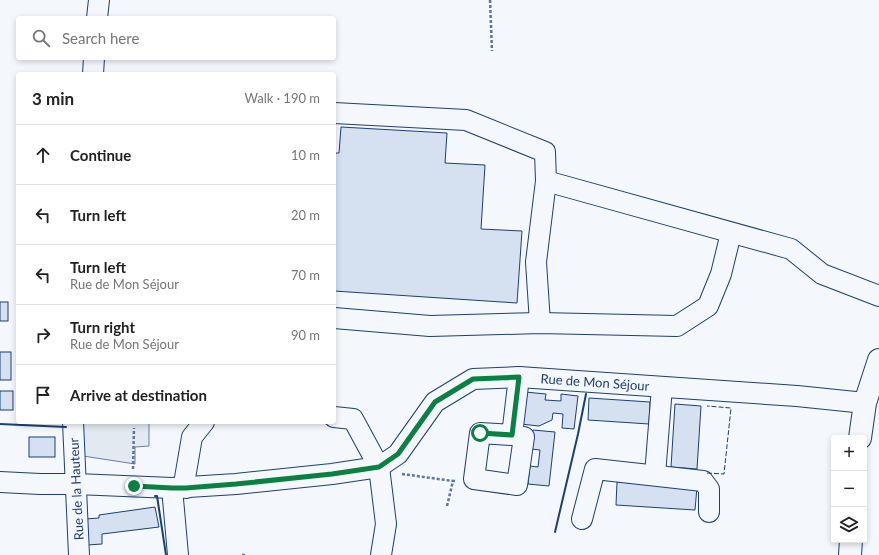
<!DOCTYPE html>
<meta charset="utf-8">
<style>
:root{--surface:#fff;--page:#f6f6f6;--text:#222;--muted:#767676;--line:#e0e0e0}
body{margin:0;font-family:Lato,sans-serif;background:var(--page);color:var(--text)}
.controls{position:absolute;right:12px;bottom:12px;display:grid;overflow:hidden;border-radius:4px;box-shadow:0 2px 6px #0003}
.controls button{width:36px;height:36px;display:grid;place-items:center;padding:0;border:0;border-bottom:1px solid var(--line);background:var(--surface);color:var(--text);font:20px sans-serif}
.stop{position:absolute;width:12px;height:12px;margin:-9px;border:3px solid #0b8043;border-radius:50%;background:#fff}
.stop.end{background:#0b8043;border-color:#fff;box-shadow:0 1px 4px #0008}
.list{margin:0;padding:0;list-style:none}
h2{display:flex;justify-content:space-between;align-items:center;height:52px;margin:0;padding:0 16px;font-size:17px}
h2 small{font-size:13px;font-weight:400;color:var(--muted)}
.list li{display:grid;grid-template-columns:26px 1fr auto;gap:12px;align-items:center;box-sizing:border-box;height:60px;padding:0 16px;border-top:1px solid var(--line)}
.list b{display:block;font-size:15px;white-space:nowrap}
.list p{margin:0;font-size:13px;white-space:nowrap;color:var(--muted)}
.list em{font-size:13px;font-style:normal;color:var(--muted)}
.icon{flex:none;width:22px;height:22px;fill:none;stroke:currentColor;stroke-width:2;stroke-linecap:round;stroke-linejoin:round}
.map{position:relative;flex:none;width:879px;height:555px;overflow:hidden}
.search{position:absolute;background:var(--surface);box-shadow:0 2px 6px #0003;left:16px;top:16px;width:320px;height:44px;display:flex;align-items:center;gap:10px;box-sizing:border-box;padding:0 14px;border-radius:4px;color:var(--muted);font-size:15px}
.panel{position:absolute;background:var(--surface);box-shadow:0 2px 6px #0003;left:16px;top:72px;width:320px;height:352px;border-radius:4px}
.map>svg:first-child{display:block}
.green{fill:#e3e9f0;stroke:#687fa3}
.building{fill:#d5e0f0;stroke:#1d3f73}
.lines{fill:none;stroke-linecap:round;stroke-linejoin:round}
.minor-casing{stroke:#1d3f73;stroke-width:22}
.major-casing{stroke:#1d3f73;stroke-width:24}
.path{stroke:#5e769c;stroke-width:2.5;stroke-dasharray:3 2;stroke-linecap:butt}
.minor{stroke:#f4f7fb;stroke-width:20}
.major{stroke:#f4f7fb;stroke-width:22}
.fence{stroke:#1d3f73;stroke-width:1;stroke-dasharray:5 2;stroke-linecap:butt}
.wall{stroke:#1d3f73;stroke-width:2}
.route{stroke:#0b8043;stroke-width:5}
.labels{text-anchor:middle;stroke-width:3;stroke-linejoin:round;paint-order:stroke}
.street-label{font-size:13px;fill:#1d3f73;stroke:#f4f7fb}
</style>
<div class="map">
<svg width="879" height="555" viewBox="0 0 879 555">
<rect width="100%" height="100%" fill="#f4f7fb"/>
<!-- green -->
<polygon class="green" points="79,422 149,422 149,446 135,447 135,464 83,456"/>
<!-- building -->
<g class="building">
<polygon points="341,127 447,133 445,163 485,165 481,229 522,231 517,303 334,291 334,153 339,153"/>
<rect x="0" y="302" width="8" height="19"/>
<rect x="0" y="352" width="11" height="28"/>
<rect x="0" y="391" width="13" height="19"/>
<polygon points="525,392 546,394 545,400 561,401 561,394 578,396 574,429 562,428 563,414 553,413 552,420 539,426 521,424"/>
<polygon points="589,398 650,402 649,424 588,420"/>
<polygon points="675,404 701,406 697,469 671,467"/>
<polygon points="533,430 555,432 549,486 528,484 530,466 538,467 540,450 531,449"/>
<rect x="29" y="437" width="26" height="20"/>
<polygon points="617,482 697,487 695,510 616,505"/>
<polygon points="155,507 159,527 102,534 102,544 87,545 85,519 99,518 99,515"/>
</g>
<g class="lines">
<defs>
<g id="minor">
<polyline points="97,18 99,0"/>
<polyline points="93,74 94,58"/>
<polyline points="334,113 466,120 545,152 546,181 791,249 822,274 879,296"/>
<polyline points="334,318 430,326 540,323 677,326 708,306 721,274 731,233"/>
<polyline points="540,323 536,262 546,181"/>
<polyline points="334,417 353,419 379,467 386,524 381,555"/>
<polyline points="73,422 79,555"/>
<polyline points="512,435 480,433 474,479 517,485 524,437 512,435 519,377"/>
<polyline points="655,475 662,387"/>
<polyline points="0,482 40,484 76,484 172,488 236,484 332,474 379,467 398,454 435,402 473,379 519,377 797,396 865,403"/>
<polyline points="172,488 178,555"/>
<polyline points="186,488 185,478 192,437 204,422"/>
<polyline points="582,519 595,469 703,481 709,489 709,512"/>
</g>
<g id="major">
<polyline points="860,438 865,403 879,360"/>
<polyline points="850,555 851,540"/>
</g>
</defs>
<!-- minor casing -->
<use href="#minor" class="minor-casing"/>
<!-- major casing -->
<use href="#major" class="major-casing"/>
<!-- path -->
<g class="path">
<polyline points="490,0 492,51"/>
<polyline points="133,469 134,428"/>
<polyline points="402,474 453,481"/>
<polyline points="447,506 453,481 455,481"/>
<polyline points="242,555 245,555"/>
</g>
<!-- minor -->
<use href="#minor" class="minor"/>
<!-- major -->
<use href="#major" class="major"/>
<!-- fence -->
<polyline class="fence" points="707,473 724,474 731,408 707,406"/>
<!-- wall -->
<g class="wall">
<polyline points="0,424 66,427"/>
<polyline points="155,496 157,496 166,555"/>
<polyline points="555,532 578,434 586,394"/>
</g>
</g>
<g class="lines">
<!-- route -->
<polyline class="route" points="134,486 172,488 186,488 236,484 332,474 379,467 398,454 435,402 473,379 519,377 512,435 480,433"/>
</g>
<g class="labels">
<!-- street labels -->
<g class="street-label">
<text transform="translate(595 382) rotate(4)" y="5">Rue de Mon Séjour</text>
<text transform="translate(76 489) rotate(-93)" y="5">Rue de la Hauteur</text>
</g>
</g>
</svg>
<div class="controls">
<button>+</button>
<button>−</button>
<button><svg class="icon" aria-label="layers" viewBox="0 0 24 24"><path d="M12 4l9 5-9 5-9-5zM3 14l9 5 9-5"/></svg></button>
</div>
<div class="stop" style="left:480px;top:433px"></div>
<div class="stop end" style="left:134px;top:486px"></div>
<div class="search"><svg class="icon" aria-label="search" viewBox="0 0 24 24"><circle cx="10" cy="10" r="6"/><path d="M15 15l6 6"/></svg>Search here</div>
<section class="panel">
<h2>3 min<small>Walk · 190 m</small></h2>
<ul class="list">
<li><svg class="icon" aria-label="ahead" viewBox="0 0 24 24"><path d="M12 20V5M6 11l6-6 6 6"/></svg><div><b>Continue</b></div><em>10 m</em></li>
<li><svg class="icon" aria-label="left" viewBox="0 0 24 24"><path d="M17 20v-9H6M10 6l-5 5 5 5"/></svg><div><b>Turn left</b></div><em>20 m</em></li>
<li><svg class="icon" aria-label="left" viewBox="0 0 24 24"><path d="M17 20v-9H6M10 6l-5 5 5 5"/></svg><div><b>Turn left</b><p>Rue de Mon Séjour</p></div><em>70 m</em></li>
<li><svg class="icon" aria-label="right" viewBox="0 0 24 24"><path d="M7 20v-9h11M14 6l5 5-5 5"/></svg><div><b>Turn right</b><p>Rue de Mon Séjour</p></div><em>90 m</em></li>
<li><svg class="icon" aria-label="arrive" viewBox="0 0 24 24"><path d="M6 21V4h12l-3 4 3 4H6"/></svg><div><b>Arrive at destination</b></div></li>
</ul>
</section>
</div>
